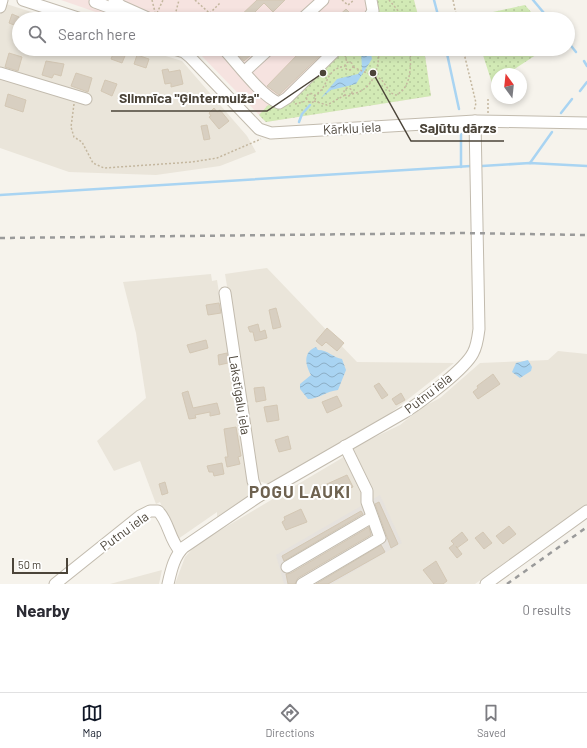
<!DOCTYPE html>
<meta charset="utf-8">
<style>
:root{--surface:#fff;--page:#f7f7f7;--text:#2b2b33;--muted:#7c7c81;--line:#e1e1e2;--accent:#111827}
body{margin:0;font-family:Barlow,sans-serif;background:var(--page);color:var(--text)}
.compass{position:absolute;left:491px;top:68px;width:36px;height:36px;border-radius:50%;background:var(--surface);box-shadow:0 2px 6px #0003;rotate:345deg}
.scale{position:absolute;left:12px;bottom:10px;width:56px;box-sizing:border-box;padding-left:4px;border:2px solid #4b4439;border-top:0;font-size:11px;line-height:14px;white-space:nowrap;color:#4b4439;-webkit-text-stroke:3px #fff;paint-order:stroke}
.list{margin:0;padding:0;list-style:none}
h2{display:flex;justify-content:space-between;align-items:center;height:52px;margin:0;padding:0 16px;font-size:17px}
h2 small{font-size:13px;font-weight:400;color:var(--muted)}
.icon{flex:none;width:22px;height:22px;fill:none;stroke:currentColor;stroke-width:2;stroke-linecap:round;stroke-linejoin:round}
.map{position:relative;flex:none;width:587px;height:584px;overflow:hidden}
.search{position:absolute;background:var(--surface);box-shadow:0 2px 6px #0003;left:12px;right:12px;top:12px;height:44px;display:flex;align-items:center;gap:10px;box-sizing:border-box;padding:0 14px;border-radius:22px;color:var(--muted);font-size:15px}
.sheet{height:108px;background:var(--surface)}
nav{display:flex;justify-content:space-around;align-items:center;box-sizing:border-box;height:56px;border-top:1px solid var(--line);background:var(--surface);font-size:11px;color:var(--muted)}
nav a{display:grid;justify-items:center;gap:2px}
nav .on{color:var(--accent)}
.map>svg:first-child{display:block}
.residential{fill:#eae5da}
.industrial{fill:#e6e2dd}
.medical{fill:#f6e3e0}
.grass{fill:url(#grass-dots)}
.water{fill:url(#water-waves)}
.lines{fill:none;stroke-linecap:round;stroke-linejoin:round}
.stream{stroke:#a9d4f2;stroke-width:2.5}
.building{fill:#d8cfc1;stroke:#d3c7b4}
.minor-casing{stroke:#c2bbae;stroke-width:13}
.path{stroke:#c4b79f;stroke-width:1.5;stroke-dasharray:2 2;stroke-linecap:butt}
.minor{stroke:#fff;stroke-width:11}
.rail{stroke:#9a9a9a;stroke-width:2.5;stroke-dasharray:5 5;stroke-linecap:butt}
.labels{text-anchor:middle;stroke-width:4;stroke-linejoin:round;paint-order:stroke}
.street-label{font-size:13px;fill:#4b4439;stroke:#fff}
.district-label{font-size:17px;font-weight:bold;letter-spacing:1px;fill:#6e6250;stroke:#fff}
.leader{fill:none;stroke:#4b4439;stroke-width:1.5}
.callout-dot{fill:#4b4439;stroke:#fff;stroke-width:1.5}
.callout-label{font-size:14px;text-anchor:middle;font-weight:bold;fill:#4b4439;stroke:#fff;stroke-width:4;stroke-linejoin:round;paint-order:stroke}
</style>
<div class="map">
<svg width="587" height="584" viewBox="0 0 587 584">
<defs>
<pattern id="grass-dots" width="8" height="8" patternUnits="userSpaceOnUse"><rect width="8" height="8" fill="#d2eab5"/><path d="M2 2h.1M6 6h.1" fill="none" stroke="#b6ca9c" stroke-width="1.8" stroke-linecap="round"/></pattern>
<pattern id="water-waves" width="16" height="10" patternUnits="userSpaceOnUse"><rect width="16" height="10" fill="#a9d4f2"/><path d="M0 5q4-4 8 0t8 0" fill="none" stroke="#8caec5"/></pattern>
</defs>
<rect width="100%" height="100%" fill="#f6f3ec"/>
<!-- residential -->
<g class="residential">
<polygon points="0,2 54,19 19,19 19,49 143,49 182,61 247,136 256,152 220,166 156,175 69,172 0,148"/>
<polygon points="267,268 357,362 454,363 388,415 268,484 259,481 225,274"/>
<polygon points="211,274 212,281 217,280 251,494 217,517 217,512 178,539 166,512 163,509 160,502 156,504 140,461 114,471 97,441 146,398 136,333 123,282"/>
<polygon points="558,351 587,354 587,505 475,584 175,584 185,557 197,544 342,458 352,448 400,425 421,408 440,398 480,363 548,360"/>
<polygon points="162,570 159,584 110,584"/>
</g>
<!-- industrial -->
<polygon class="industrial" points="380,495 402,543 332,584 284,584 276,555"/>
<!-- medical -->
<g class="medical">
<polygon points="61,0 414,0 419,19 116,19"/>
<polygon points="195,49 424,49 431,96 266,122"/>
</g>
<!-- grass -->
<g class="grass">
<polygon points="375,0 414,0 419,19 372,19"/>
<polygon points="525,5 537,19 470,19 470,17"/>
<polygon points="342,49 424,49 431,96 266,122 259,115 268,105 276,107"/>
<polygon points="481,49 545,49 507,74 497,74 497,80 492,83"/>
</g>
<!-- water -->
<g class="water">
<polygon points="370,49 372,59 356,84 331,90 321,98 337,79 358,74 362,69 361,50"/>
<path d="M316 347 318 350C328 350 334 358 342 359L346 370 338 390C327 391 318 399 308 399L300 389V384L311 375C305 364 303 352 316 347Z"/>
<polygon points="528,360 532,367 531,371 520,378 512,372 516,363"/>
</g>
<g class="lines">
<!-- stream -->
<g class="stream">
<polyline points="434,0 439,19"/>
<polyline points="533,0 549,19"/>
<polyline points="568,42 576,52"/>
<polyline points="446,49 459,109"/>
<polyline points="584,61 587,66"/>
<polyline points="580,91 587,82"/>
<polyline points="561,113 572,99"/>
<polyline points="299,122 302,114 310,105"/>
<polyline points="530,163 552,132"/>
<polyline points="482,166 530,163 587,166"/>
<polyline points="461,167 461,134"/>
<polyline points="0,195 471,166"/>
</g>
</g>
<!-- building -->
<g class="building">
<polygon points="257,0 285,0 273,12 264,3 248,19 237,19"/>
<polygon points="346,9 356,19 335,19"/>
<polygon points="12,14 19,17 19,27 9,23"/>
<polygon points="115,49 127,51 122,63 111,59"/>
<polygon points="233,49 258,49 244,61"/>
<polygon points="293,49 327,49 279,95 267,86 298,54"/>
<polygon points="9,53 22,57 18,71 5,67"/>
<polygon points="137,55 149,59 146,68 134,64"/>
<polygon points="46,61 64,64 61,76 54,74 52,78 42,75"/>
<polygon points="168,69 169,72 180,70 183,84 171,87 171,83 165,84 162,70"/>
<polygon points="76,73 92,78 88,92 71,86"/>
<polygon points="105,80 117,84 112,96 101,91"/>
<polygon points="8,94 26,100 23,112 5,106"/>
<polygon points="214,108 217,112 220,110 229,121 219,129 209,117 211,116 209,113"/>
<polygon points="207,125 210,139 204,140 201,126"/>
<polygon points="219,303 221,313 208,315 206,305"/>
<polygon points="276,308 281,327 273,329 269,310"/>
<polygon points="258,324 260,332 265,330 267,338 255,341 253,332 250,332 248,327"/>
<polygon points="327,328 344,343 337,351 326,342 322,346 316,341"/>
<polygon points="206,340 208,348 190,353 187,345"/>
<polygon points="227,353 228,363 219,365 218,355"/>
<polygon points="493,374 500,384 478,399 473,392 478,388 477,386"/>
<polygon points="379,383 388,395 382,399 374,386"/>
<polygon points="264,387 266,400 256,402 254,388"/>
<polygon points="188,391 193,408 217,403 220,414 210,416 210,412 195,415 196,418 189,419 182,393"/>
<polygon points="401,393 405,400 396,405 392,399"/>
<polygon points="337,396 342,406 327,413 322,402"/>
<polygon points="277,405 279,420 267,422 264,407"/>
<polygon points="236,427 241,456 238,457 240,464 227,467 225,457 228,457 224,429"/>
<polygon points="288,436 291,449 279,452 275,440"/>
<polygon points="222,463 224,474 214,476 213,472 209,472 207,466"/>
<polygon points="347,475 353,487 342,491 341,488 321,495 318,488"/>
<polygon points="165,482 168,493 162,495 159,484"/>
<polygon points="379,502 398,544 391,548 375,504"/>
<polygon points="301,509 307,522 286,530 282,522 285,520 284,517"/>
<polygon points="361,511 363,514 284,561 282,556"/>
<polygon points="509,526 516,534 503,544 496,536"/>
<polygon points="369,527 371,535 298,578 295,584 288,584 286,574 291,573"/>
<polygon points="462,532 468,540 457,548 456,546 462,554 457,558 449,548 454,544 451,541"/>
<polygon points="483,532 492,543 484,549 475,538"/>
<polygon points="381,545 385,552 328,584 316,584"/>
<polygon points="436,561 447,581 443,584 434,584 423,570"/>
</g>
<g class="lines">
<defs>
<g id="minor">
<polyline points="23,0 81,19"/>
<polyline points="114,0 121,6 150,19"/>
<polyline points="95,2 141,19"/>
<polyline points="0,7 2,0"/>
<polyline points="302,19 323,0"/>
<polyline points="368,19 373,11 371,0"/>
<polyline points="174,49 184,52 190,57 259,129 271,133 475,121 587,123"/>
<path d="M224 49C238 64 261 96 279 103L287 98 337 49"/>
<polyline points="245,71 269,49"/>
<polyline points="0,73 86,99"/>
<polyline points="225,293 253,481 259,496"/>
<polyline points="287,567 372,517"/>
<path d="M55 584 140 516 150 511H158C169 522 169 539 180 551"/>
<path d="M168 584C171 571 174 556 184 547L259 496 405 412C421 402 465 369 473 353 477 346 478 337 479 329L475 121"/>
<polyline points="302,584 380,538 367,502 367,491 345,446"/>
<polyline points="486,584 587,511"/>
</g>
</defs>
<!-- minor casing -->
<use href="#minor" class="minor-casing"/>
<!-- path -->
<g class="path">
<polyline points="152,0 155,12"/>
<polyline points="195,0 216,19"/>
<polyline points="342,0 348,5 354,0"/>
<polyline points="389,0 400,13 403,19"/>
<polyline points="453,0 457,19"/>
<polyline points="157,13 163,0"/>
<polyline points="159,16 162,19"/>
<polyline points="174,19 179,0"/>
<polyline points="204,19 220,3"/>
<polyline points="463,49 476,103 474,111"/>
<polyline points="345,55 347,63"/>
<circle cx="349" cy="66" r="4"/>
<path d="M353 67 381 79 391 93 396 95C412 88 411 64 410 49"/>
<circle cx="348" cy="92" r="4"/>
<circle cx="311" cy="98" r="4.5"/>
<path d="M352 94C374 90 379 68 379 49"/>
<path d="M314 96C331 86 323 70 345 66"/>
<polyline points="314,101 327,105 345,95"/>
<polyline points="74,104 71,127 74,137 82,142 93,163 104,168 192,162 217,158 261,139"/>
<polyline points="295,104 306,101"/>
<polyline points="488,113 488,99"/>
</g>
<!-- minor -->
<use href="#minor" class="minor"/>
<!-- rail -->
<g class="rail">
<polyline points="0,238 462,233 587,235"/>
<polyline points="507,584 587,527"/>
</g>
</g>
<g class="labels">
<!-- street labels -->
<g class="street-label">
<text transform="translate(352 128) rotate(-3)" y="5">Kārklu iela</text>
<text transform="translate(428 393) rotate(-38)" y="5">Putnu iela</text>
<text transform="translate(240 395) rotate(81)" y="5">Lakstīgalu iela</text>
<text transform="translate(124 531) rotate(-36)" y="5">Putnu iela</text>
</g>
<!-- district labels -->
<g class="district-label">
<text x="300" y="498">POGU LAUKI</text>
</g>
</g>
<!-- callouts -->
<path class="leader" d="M323 73L267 111H111M373 73L411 141H504"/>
<g class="callout-dot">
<circle cx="323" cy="73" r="4"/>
<circle cx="373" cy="73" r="4"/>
</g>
<g class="callout-label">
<text x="189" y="103">Slimnīca "Ģintermuiža"</text>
<text x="458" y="133">Sajūtu dārzs</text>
</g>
</svg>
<svg class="compass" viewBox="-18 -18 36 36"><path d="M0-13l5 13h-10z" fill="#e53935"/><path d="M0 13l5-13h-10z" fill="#7c7c81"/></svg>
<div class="scale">50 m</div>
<div class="search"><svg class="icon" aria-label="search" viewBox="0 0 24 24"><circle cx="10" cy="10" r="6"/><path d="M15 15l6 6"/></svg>Search here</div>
</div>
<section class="sheet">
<h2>Nearby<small>0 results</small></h2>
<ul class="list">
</ul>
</section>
<nav>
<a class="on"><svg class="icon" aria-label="map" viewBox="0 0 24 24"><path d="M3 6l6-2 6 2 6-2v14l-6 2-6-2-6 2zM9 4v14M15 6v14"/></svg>Map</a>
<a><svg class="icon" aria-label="directions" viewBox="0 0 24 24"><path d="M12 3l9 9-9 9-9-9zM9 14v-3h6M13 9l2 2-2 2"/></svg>Directions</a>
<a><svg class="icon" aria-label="saved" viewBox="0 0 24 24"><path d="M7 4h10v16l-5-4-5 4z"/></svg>Saved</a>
</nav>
